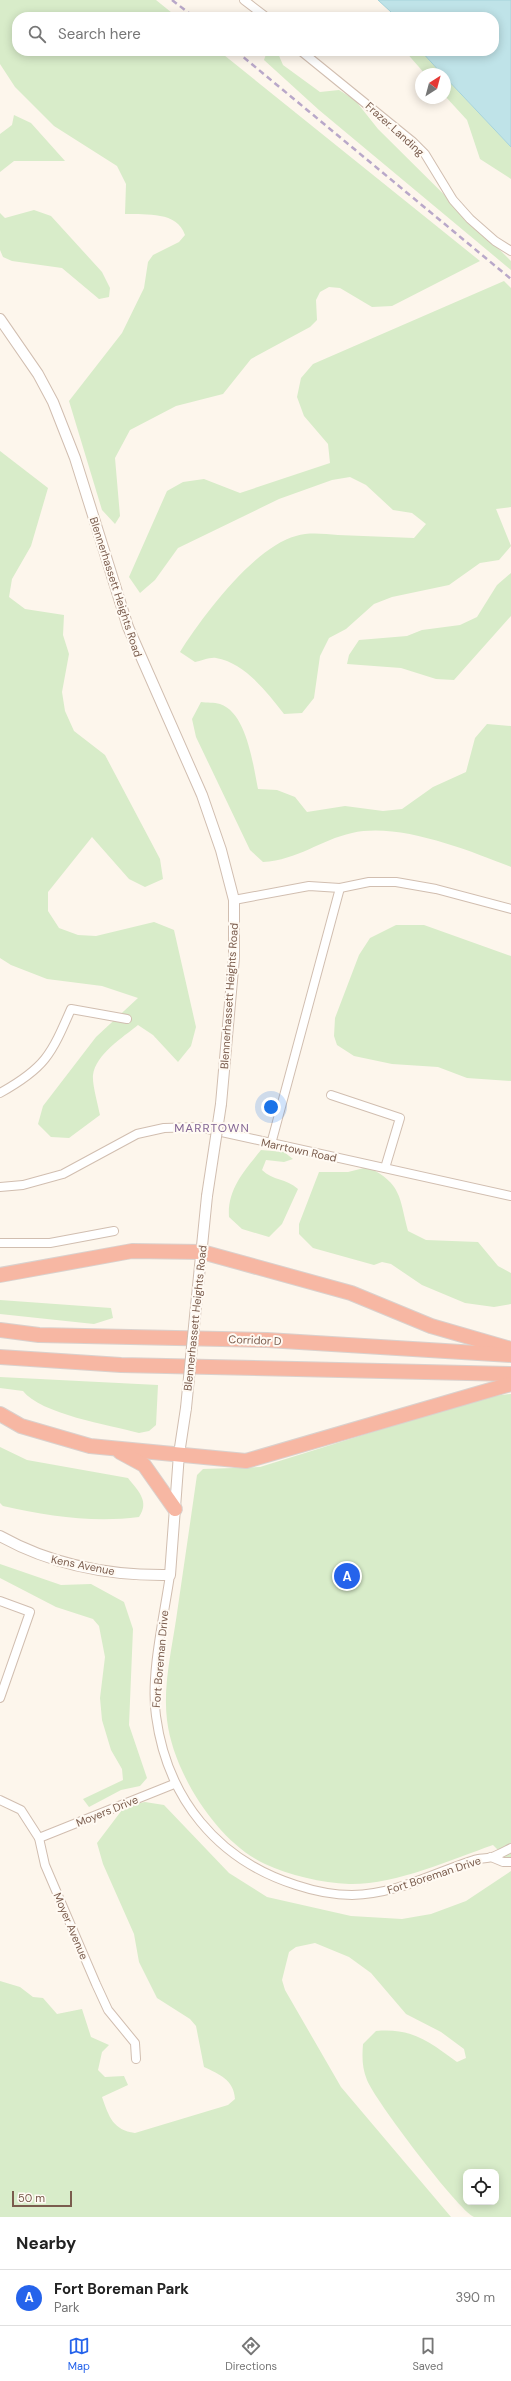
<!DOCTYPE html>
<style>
:root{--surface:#fff;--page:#f2f2f2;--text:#222;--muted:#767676;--line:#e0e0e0;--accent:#2563eb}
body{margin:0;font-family:"DM Sans",sans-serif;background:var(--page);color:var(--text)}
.controls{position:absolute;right:12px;bottom:12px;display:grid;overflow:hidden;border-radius:8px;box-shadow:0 2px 10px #0003}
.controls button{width:36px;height:36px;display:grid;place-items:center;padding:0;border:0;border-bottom:1px solid var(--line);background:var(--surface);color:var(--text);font:20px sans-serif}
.compass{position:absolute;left:415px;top:68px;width:36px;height:36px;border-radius:50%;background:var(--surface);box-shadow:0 2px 10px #0003;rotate:36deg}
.scale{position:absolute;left:12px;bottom:10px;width:60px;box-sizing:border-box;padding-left:4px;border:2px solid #7a5c4d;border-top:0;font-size:11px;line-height:14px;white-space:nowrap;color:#7a5c4d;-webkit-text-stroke:3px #fffaf3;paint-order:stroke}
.you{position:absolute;left:271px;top:1107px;width:14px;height:14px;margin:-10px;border:3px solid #fff;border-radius:50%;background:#1a73e8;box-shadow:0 0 0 6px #1a73e833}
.badge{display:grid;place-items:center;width:26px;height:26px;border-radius:50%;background:var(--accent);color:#fff;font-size:13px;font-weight:700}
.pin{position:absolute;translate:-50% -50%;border:2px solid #fff;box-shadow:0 1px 4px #0006}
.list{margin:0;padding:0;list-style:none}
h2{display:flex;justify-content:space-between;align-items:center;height:52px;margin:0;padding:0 16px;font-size:17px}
h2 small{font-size:13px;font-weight:400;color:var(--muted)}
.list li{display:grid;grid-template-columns:26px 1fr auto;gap:12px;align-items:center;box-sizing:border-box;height:56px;padding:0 16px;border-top:1px solid var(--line)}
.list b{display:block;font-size:15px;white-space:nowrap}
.list p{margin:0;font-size:13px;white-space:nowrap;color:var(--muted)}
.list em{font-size:13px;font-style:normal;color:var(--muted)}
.icon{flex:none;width:22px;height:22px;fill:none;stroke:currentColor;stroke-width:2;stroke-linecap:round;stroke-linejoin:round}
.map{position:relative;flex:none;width:511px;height:2217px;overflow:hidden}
.search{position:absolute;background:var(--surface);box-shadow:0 2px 10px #0003;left:12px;right:12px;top:12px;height:44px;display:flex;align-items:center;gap:10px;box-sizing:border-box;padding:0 14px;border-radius:16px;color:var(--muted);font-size:15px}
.sheet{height:108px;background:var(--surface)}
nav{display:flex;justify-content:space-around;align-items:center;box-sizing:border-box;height:56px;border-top:1px solid var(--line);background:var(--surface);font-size:11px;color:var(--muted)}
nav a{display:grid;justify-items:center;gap:2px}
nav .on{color:var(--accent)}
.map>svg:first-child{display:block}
.green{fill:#d8ecc9;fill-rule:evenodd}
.water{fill:#bfe3e8;stroke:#a5d3da}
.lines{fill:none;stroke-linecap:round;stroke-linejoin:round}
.minor-casing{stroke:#d1beb0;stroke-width:10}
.tertiary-casing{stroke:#d1beb0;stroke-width:12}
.motorway-casing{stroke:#dad1cd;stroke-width:16}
.minor{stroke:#fff;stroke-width:8}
.tertiary{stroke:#fff;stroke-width:10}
.motorway{stroke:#f7b7a3;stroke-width:14}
.rail{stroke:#b9a8c9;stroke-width:2.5;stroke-dasharray:6 4;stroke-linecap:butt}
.tertiary-bridge-casing{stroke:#d1beb0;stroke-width:12;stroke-linecap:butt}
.tertiary-bridge{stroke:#fff;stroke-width:10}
.labels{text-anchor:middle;stroke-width:4;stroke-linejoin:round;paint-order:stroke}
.street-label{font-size:11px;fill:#7a5c4d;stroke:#fffaf3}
.neighbourhood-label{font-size:12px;letter-spacing:1px;fill:#846695;stroke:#fffaf3}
</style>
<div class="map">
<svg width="511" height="2217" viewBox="0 0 511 2217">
<rect width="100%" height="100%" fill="#fdf6ec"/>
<!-- green -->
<g class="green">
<path d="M0 0H156L177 17H17V51H219L480 261 392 306 372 307 340 288 329 287 320 292 316 300 317 320 310 327 251 359 223 394 176 406 130 430 115 458 120 516 115 524 102 510 69 401 122 333 144 288 148 262 153 255 179 242 185 235C177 211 147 215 125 214L126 184 117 166 54 126 15 87 0 64Z"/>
<polygon points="267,51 277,51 283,65 320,92 339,90 355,100 378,129 511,261 511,270 319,110 264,60"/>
<polygon points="405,51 421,51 442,74 425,74"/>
<polygon points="445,77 511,147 511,179 480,159 467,120 445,96"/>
<polygon points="14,115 31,123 65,161 14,161 0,172 0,134 12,125"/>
<polygon points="34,210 51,216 102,272 110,288 109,297 99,299 62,268 12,261 3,257 0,250 0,213 5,218"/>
<path d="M504 281 511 288V507L496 509 511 546 499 560 480 563 449 585 392 597 374 604 346 629 329 638 320 656 314 698 302 713 284 714C267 692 245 663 216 658 210 657 201 661 195 662L180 652C202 617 254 547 296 536 309 532 324 534 338 535 363 536 389 537 414 538L426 524 412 513 393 510 366 485 350 477 332 480 279 499 178 548 155 580 140 593 129 577 167 491 183 482 204 479 240 493 330 463 328 444 304 416 297 397 301 378 313 364Z"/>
<path d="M0 451 48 488 31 546 12 579 9 597 25 609 64 615 63 635 69 654 62 692 65 711 74 731 105 755 160 859 163 879 145 887 129 879 92 837 48 892V911L59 928 78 935 96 936 154 922 174 930 196 1027 191 1046 178 1062 153 1035 138 1025C122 1038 96 1054 93 1075 92 1084 98 1105 100 1115L69 1138 51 1137 38 1124 43 1106 96 1037 138 998 102 986 47 979 11 965 0 958Z"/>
<polygon points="511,573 511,616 454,680 436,679 401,668 347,664 349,655 359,640 407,636 422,630 460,625 477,617 497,585"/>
<path d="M201 702C207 703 214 702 220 704 247 713 253 765 258 789L277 790 295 797 307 812 345 806 383 811 402 809 433 787 466 772 475 738 487 724 511 726V867C468 850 398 822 352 833 320 840 298 860 263 862L250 850 196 737 192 719Z"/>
<polygon points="396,925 424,925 511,956 511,1081 467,1078 438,1067 392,1064 354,1056 337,1045 334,1036 335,1018 359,955 370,938"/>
<path d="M261 1150 284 1152 293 1159 284 1162 266 1160 262 1170C273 1181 286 1178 298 1189L282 1224 269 1237 242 1229 229 1217C227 1189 245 1170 261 1150Z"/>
<path d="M368 1167C402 1184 399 1197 408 1231L426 1240 478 1242 498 1266 511 1273V1304L494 1307 465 1303 422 1285 391 1264 382 1262 374 1265 313 1248 299 1234V1224L319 1172H348Z"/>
<polygon points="0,1300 111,1308 113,1318 94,1324 0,1314"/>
<path d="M0 1377 158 1385 156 1425 149 1431 139 1433C109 1425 41 1414 23 1391L0 1388Z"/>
<path d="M511 1394V1863L493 1845C450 1860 395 1885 349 1884 322 1883 289 1875 265 1864 217 1842 173 1772 167 1720 163 1687 171 1653 176 1620 183 1572 190 1524 197 1475L203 1469 260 1467 485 1397Z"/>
<path d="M0 1447 27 1460 128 1478C138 1491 150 1501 139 1517 93 1523 48 1516 3 1506L0 1503Z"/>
<polygon points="0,1564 61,1585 91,1584 124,1602 133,1629 129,1725 147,1778 140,1786 121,1790 89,1807 83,1799 123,1780 122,1769 111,1750 102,1720 100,1698 105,1657 99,1626 93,1619 56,1607 0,1578"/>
<path d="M145 1802 164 1805 229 1873 267 1897 351 1916 402 1919 431 1914 466 1901 511 1871V2217C503 2217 481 2217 474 2217 458 2210 374 2099 367 2080 362 2068 362 2057 363 2044L376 2031C413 2028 428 2041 457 2062L466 2058 464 2049 441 2032 406 2014 371 1973 349 1957 315 1943 296 1947 289 1952 282 1980 285 1990 341 2087 451 2217H0V1981L20 1987 33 1997 43 1998 57 2014 82 2009 91 2037 109 2045 102 2052 98 2070 105 2077 124 2076 128 2085 102 2097C109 2117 113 2130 135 2133L228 2105 235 2099C234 2080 219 2074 204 2067L196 2026 190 2019 157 1998 139 1962 134 1934 103 1864 97 1843 125 1806ZM466 2172H496V2202H466Z"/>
</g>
<!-- water -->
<polygon class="water" points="378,0 511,0 511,147 445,77 445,74 442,74 421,51 494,51 494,17 393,17 391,12"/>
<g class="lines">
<defs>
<g id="minor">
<polyline points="244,0 266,17"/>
<polyline points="301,51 413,142 425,154 453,200 470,219 495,241 511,251"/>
<polyline points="234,900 309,886 340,888 369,882 396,882 436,889 511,909"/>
<path d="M0 1093C45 1068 51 1055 71 1009L127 1019"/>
<polyline points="331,1095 400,1118 385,1168"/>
<polyline points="271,1144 340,888"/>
<polyline points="0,1187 23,1185 63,1174 137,1134 164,1128 199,1127 511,1196"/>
<polyline points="0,1243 50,1243 114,1231"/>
<path d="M170 1575C164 1617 150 1675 156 1716 167 1798 217 1860 296 1885 314 1891 333 1895 352 1895 397 1894 433 1873 474 1860 479 1858 486 1859 492 1857 498 1855 505 1851 511 1848"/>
<polyline points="0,1601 30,1612 0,1698"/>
<polyline points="0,1800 21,1810 39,1838 45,1865 96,1984 108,2010 135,2043 136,2059"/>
<polyline points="39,1838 174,1784"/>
<polyline points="491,1857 503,1862 511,1862"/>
</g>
<g id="tertiary">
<polyline points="0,319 38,374 53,402 75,458 128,627 202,795 221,850 234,900 234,958 221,1104"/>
<polyline points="196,1306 207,1196"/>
<path d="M0 1536C52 1565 111 1576 170 1575L179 1454 186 1408"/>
</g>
<g id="motorway">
<polyline points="0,1275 132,1251 202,1252 351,1293 431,1326 511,1349"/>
<polyline points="0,1330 39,1335 267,1340 511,1355"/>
<polyline points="0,1357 121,1365 511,1374"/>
<polyline points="0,1414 21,1426 90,1446 246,1461 511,1384"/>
<polyline points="120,1452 144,1465 175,1509"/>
</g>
</defs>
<!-- minor casing -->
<use href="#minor" class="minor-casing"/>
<!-- tertiary casing -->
<use href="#tertiary" class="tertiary-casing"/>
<!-- motorway casing -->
<use href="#motorway" class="motorway-casing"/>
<!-- minor -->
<use href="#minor" class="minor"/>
<!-- tertiary -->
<use href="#tertiary" class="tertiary"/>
<!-- motorway -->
<use href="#motorway" class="motorway"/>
<!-- rail -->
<g class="rail">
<polyline points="172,0 194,17"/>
<polyline points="236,51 511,279"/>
</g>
<defs>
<g id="tertiary-bridge">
<polyline points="207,1196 221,1104"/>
<polyline points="186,1408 196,1306"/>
</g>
</defs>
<!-- tertiary-bridge casing -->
<use href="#tertiary-bridge" class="tertiary-bridge-casing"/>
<!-- tertiary-bridge -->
<use href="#tertiary-bridge" class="tertiary-bridge"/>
</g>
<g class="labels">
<!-- street labels -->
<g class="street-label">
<text transform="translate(395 129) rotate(42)" y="4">Frazer Landing</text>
<text transform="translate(116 587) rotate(72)" y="4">Blennerhassett Heights Road</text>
<text transform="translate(229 996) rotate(-86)" y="4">Blennerhassett Heights Road</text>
<text transform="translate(299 1150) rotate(12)" y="4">Marrtown Road</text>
<text transform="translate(195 1318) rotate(-84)" y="4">Blennerhassett Heights Road</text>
<text transform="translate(255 1340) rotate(2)" y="4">Corridor D</text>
<text transform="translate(83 1565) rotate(11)" y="4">Kens Avenue</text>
<text transform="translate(160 1659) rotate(-85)" y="4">Fort Boreman Drive</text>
<text transform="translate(107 1811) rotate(-22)" y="4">Moyers Drive</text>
<text transform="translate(434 1875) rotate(-18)" y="4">Fort Boreman Drive</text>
<text transform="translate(71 1926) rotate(67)" y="4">Moyer Avenue</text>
</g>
<!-- neighbourhood labels -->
<g class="neighbourhood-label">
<text x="212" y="1132">MARRTOWN</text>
</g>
</g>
</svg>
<div class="controls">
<button><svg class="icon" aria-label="locate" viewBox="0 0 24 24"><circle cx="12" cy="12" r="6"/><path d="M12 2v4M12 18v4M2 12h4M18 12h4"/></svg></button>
</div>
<svg class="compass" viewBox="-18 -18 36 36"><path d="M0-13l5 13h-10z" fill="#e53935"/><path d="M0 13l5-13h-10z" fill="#767676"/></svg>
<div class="scale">50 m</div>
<div class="you"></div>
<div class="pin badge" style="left:347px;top:1576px">A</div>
<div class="search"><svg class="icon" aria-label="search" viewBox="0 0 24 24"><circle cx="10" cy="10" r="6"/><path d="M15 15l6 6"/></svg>Search here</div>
</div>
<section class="sheet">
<h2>Nearby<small></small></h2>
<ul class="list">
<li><span class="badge">A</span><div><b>Fort Boreman Park</b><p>Park</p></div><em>390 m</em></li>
</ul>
</section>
<nav>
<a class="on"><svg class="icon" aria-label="map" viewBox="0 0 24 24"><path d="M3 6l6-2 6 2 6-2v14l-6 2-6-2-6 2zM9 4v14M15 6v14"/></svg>Map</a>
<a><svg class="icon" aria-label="directions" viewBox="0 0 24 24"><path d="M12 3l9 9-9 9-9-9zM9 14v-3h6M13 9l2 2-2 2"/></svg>Directions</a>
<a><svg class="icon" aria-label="saved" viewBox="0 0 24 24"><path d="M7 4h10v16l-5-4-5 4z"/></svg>Saved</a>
</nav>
